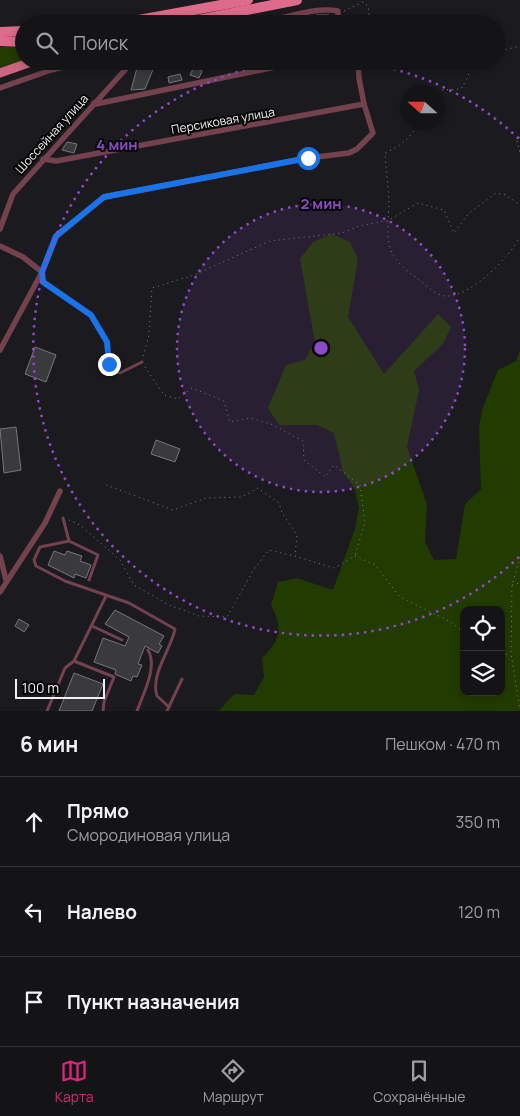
<!DOCTYPE html>
<html lang="ru">
<meta charset="utf-8">
<style>
:root{--surface:#141416;--page:#1d1d1f;--text:#f1f3f6;--muted:#9d9ea1;--line:#333335;--accent:#db2777}
body{margin:0;font-family:Manrope,sans-serif;background:var(--page);color:var(--text)}
.controls{position:absolute;right:15px;bottom:15px;display:grid;overflow:hidden;border-radius:10px;box-shadow:0 2px 8px #0003}
.controls button{width:45px;height:45px;display:grid;place-items:center;padding:0;border:0;border-bottom:1px solid var(--line);background:var(--surface);color:var(--text);font:25px sans-serif}
.compass{position:absolute;left:400px;top:85px;width:45px;height:45px;border-radius:50%;background:var(--surface);box-shadow:0 2px 8px #0003;rotate:291deg}
.scale{position:absolute;left:15px;bottom:12px;width:90px;box-sizing:border-box;padding-left:5px;border:2px solid #f1f1f3;border-top:0;font-size:14px;line-height:18px;white-space:nowrap;color:#f1f1f3;-webkit-text-stroke:4px #060607;paint-order:stroke}
.stop{position:absolute;width:15px;height:15px;margin:-11px;border:4px solid #1a73e8;border-radius:50%;background:#fff}
.stop.end{background:#1a73e8;border-color:#fff;box-shadow:0 1px 5px #0008}
.list{margin:0;padding:0;list-style:none}
h2{display:flex;justify-content:space-between;align-items:center;height:65px;margin:0;padding:0 20px;font-size:21px}
h2 small{font-size:16px;font-weight:400;color:var(--muted)}
.list li{display:grid;grid-template-columns:32px 1fr auto;gap:15px;align-items:center;box-sizing:border-box;height:90px;padding:0 20px;border-top:1px solid var(--line)}
.list b{display:block;font-size:19px;white-space:nowrap}
.list p{margin:0;font-size:16px;white-space:nowrap;color:var(--muted)}
.list em{font-size:16px;font-style:normal;color:var(--muted)}
.icon{flex:none;width:28px;height:28px;fill:none;stroke:currentColor;stroke-width:2;stroke-linecap:round;stroke-linejoin:round}
.map{position:relative;flex:none;width:520px;height:711px;overflow:hidden}
.search{position:absolute;background:var(--surface);box-shadow:0 2px 8px #0003;left:15px;right:15px;top:15px;height:55px;display:flex;align-items:center;gap:12px;box-sizing:border-box;padding:0 18px;border-radius:28px;color:var(--muted);font-size:19px}
.sheet{height:335px;background:var(--surface)}
nav{display:flex;justify-content:space-around;align-items:center;box-sizing:border-box;height:70px;border-top:1px solid var(--line);background:var(--surface);font-size:14px;color:var(--muted)}
nav a{display:grid;justify-items:center;gap:2px}
nav .on{color:var(--accent)}
.map>svg:first-child{display:block}
.green{fill:#223b01;fill-rule:evenodd}
.building{fill:#3a393d;stroke:#77767a}
.lines{fill:none;stroke-linecap:round;stroke-linejoin:round}
.path{stroke:#807f82;stroke-width:1;stroke-dasharray:1 4;stroke-linecap:butt}
.service{stroke:#74414e;stroke-width:3}
.minor{stroke:#74414e;stroke-width:5.5}
.primary{stroke:#cd6481;stroke-width:9}
.trunk{stroke:#df6b8c;stroke-width:10}
.route{stroke:#1a73e8;stroke-width:6}
.ring{fill:none;stroke:#8d4ac7;stroke-width:2.5;stroke-dasharray:2.5 5}
.labels{text-anchor:middle;stroke-width:4;stroke-linejoin:round;paint-order:stroke}
.street-label{font-size:12px;fill:#f1f1f3;stroke:#060607}
.centre{fill:#8d4ac7;stroke:#060607;stroke-width:2.5}
.ring-label{font-size:15px;text-anchor:middle;font-weight:bold;fill:#8d4ac7;stroke:#060607;stroke-width:4;stroke-linejoin:round;paint-order:stroke}
</style>
<div class="map">
<svg width="520" height="711" viewBox="0 0 520 711">
<rect width="100%" height="100%" fill="#1b1a1e"/>
<!-- green -->
<g class="green">
<polygon points="0,47 24,47 24,61 0,70"/>
<path d="M332 234 350 242 358 259 348 317 384 374 438 314 451 327 443 344 414 371 419 390 407 447 427 505 425 542 434 560 456 559 465 504 481 489 479 428 482 410 498 370 516 361 520 350V711H219L234 694 254 695 264 677 262 658C281 639 283 629 271 605L278 582 297 578 333 590 355 529 359 507 354 487 343 472 334 433 317 425H279L268 408 286 365 305 360 315 342 300 259 313 242ZM464 610H501V692H464Z"/>
</g>
<!-- building -->
<g class="building">
<polygon points="316,15 329,15 329,24 317,24"/>
<polygon points="154,67 145,89 131,90 137,68"/>
<polygon points="194,67 202,71 199,78 190,75"/>
<polygon points="180,74 182,80 169,83 168,77"/>
<polygon points="67,142 77,144 74,153 62,150"/>
<polygon points="35,347 56,355 46,382 25,374"/>
<polygon points="16,427 21,470 4,473 0,429"/>
<polygon points="156,440 180,449 175,462 151,454"/>
<polygon points="54,551 65,555 67,551 82,556 80,561 91,565 86,578 75,574 74,578 48,565"/>
<polygon points="115,610 164,636 159,644 162,646 158,653 145,646 138,664 142,665 137,677 133,676 131,681 117,675 115,674 116,670 94,662 103,638 125,646 129,637 105,624"/>
<polygon points="19,619 29,625 24,632 15,626"/>
<polygon points="74,673 103,684 92,711 59,711"/>
</g>
<g class="lines">
<!-- path -->
<g class="path">
<polyline points="344,11 363,2 368,6 369,14 365,24"/>
<polyline points="496,52 520,46"/>
<polyline points="438,93 442,90 461,89 468,77 471,61"/>
<path d="M418 122C412 138 400 146 385 153 386 169 388 184 389 199 389 216 385 237 392 253 398 264 408 272 419 280 427 286 437 297 448 296 473 295 509 257 520 237"/>
<polyline points="520,137 517,141 520,153"/>
<polyline points="143,356 149,335 152,288 194,275 270,241 342,233 359,226 389,220 418,203 444,210 454,233 469,213 496,193 506,195 520,205"/>
<polyline points="145,367 164,395 178,399 192,388 224,401 230,422 250,418 271,424 303,441 304,460 325,477 334,465 360,485 365,522 355,556"/>
<polyline points="106,485 173,510 206,498 242,497 258,488 279,503 282,513 297,535 295,556 334,568 355,556 375,565 400,597 451,622 464,633"/>
<polyline points="69,520 80,525 120,560 134,585 169,605 199,616 227,617 254,569 269,550 294,556"/>
<polyline points="520,557 512,585 511,653 520,710"/>
<polyline points="512,585 520,583"/>
<polyline points="501,656 510,653"/>
</g>
<!-- service -->
<g class="service">
<path d="M42 275 43 282C64 297 101 316 107 343 110 354 107 362 114 372L120 373 142 362"/>
<polyline points="63,518 69,541 98,555 89,580"/>
<path d="M69 541 40 547 34 560 36 566 65 581 129 603 175 629C171 650 150 674 157 696L169 707"/>
<polyline points="92,626 122,640"/>
<polyline points="74,661 114,677 104,702 103,711"/>
<polyline points="47,711 65,668 74,661 106,596"/>
<path d="M137 711C143 694 158 667 148 650"/>
<polyline points="167,711 182,679"/>
</g>
<!-- minor -->
<g class="minor">
<path d="M250 24C278 22 310 6 338 11V24"/>
<polyline points="0,88 51,70 89,61"/>
<polyline points="94,103 96,104 304,61"/>
<polyline points="43,159 56,161 364,104 359,78 358,61"/>
<polyline points="0,229 13,194 133,61"/>
<polyline points="0,246 23,257 42,272"/>
<polyline points="0,350 42,272 56,237 104,197 308,158 349,153 357,149 373,133 364,104"/>
<polyline points="0,556 6,580"/>
<polyline points="0,592 45,523 60,491"/>
</g>
<!-- primary -->
<polyline class="primary" points="0,73 34,61"/>
<!-- trunk -->
<g class="trunk">
<polyline points="117,24 248,0"/>
<polyline points="178,24 297,0"/>
<polyline points="0,32 24,31"/>
<polyline points="0,41 24,42"/>
</g>
</g>
<g class="lines">
<!-- route -->
<polyline class="route" points="109,364 107,342 91,315 43,282 42,272 56,236 104,197 308,158"/>
</g>
<!-- distance rings -->
<circle cx="321" cy="348" r="144" fill="#8d4ac7" fill-opacity=".12"/>
<g class="ring">
<circle cx="321" cy="348" r="144"/>
<path d="M519 557A288 288 0 1 1 293 61M349 61A288 288 0 0 1 519 139"/>
</g>
<g class="labels">
<!-- street labels -->
<g class="street-label">
<text transform="translate(223 121) rotate(-10)" y="4">Персиковая улица</text>
<text transform="translate(52 134) rotate(-48)" y="4">Шоссейная улица</text>
</g>
</g>
<circle cx="321" cy="348" r="8" class="centre"/>
<g class="ring-label">
<text x="117" y="150">4 мин</text>
<text x="321" y="209">2 мин</text>
</g>
</svg>
<div class="controls">
<button><svg class="icon" aria-label="locate" viewBox="0 0 24 24"><circle cx="12" cy="12" r="6"/><path d="M12 2v4M12 18v4M2 12h4M18 12h4"/></svg></button>
<button><svg class="icon" aria-label="layers" viewBox="0 0 24 24"><path d="M12 4l9 5-9 5-9-5zM3 14l9 5 9-5"/></svg></button>
</div>
<svg class="compass" viewBox="-18 -18 36 36"><path d="M0-13l5 13h-10z" fill="#e53935"/><path d="M0 13l5-13h-10z" fill="#9d9ea1"/></svg>
<div class="scale">100 m</div>
<div class="stop" style="left:308px;top:158px"></div>
<div class="stop end" style="left:109px;top:364px"></div>
<div class="search"><svg class="icon" aria-label="search" viewBox="0 0 24 24"><circle cx="10" cy="10" r="6"/><path d="M15 15l6 6"/></svg>Поиск</div>
</div>
<section class="sheet">
<h2>6 мин<small>Пешком · 470 m</small></h2>
<ul class="list">
<li><svg class="icon" aria-label="ahead" viewBox="0 0 24 24"><path d="M12 20V5M6 11l6-6 6 6"/></svg><div><b>Прямо</b><p>Смородиновая улица</p></div><em>350 m</em></li>
<li><svg class="icon" aria-label="left" viewBox="0 0 24 24"><path d="M17 20v-9H6M10 6l-5 5 5 5"/></svg><div><b>Налево</b></div><em>120 m</em></li>
<li><svg class="icon" aria-label="arrive" viewBox="0 0 24 24"><path d="M6 21V4h12l-3 4 3 4H6"/></svg><div><b>Пункт назначения</b></div></li>
</ul>
</section>
<nav>
<a class="on"><svg class="icon" aria-label="map" viewBox="0 0 24 24"><path d="M3 6l6-2 6 2 6-2v14l-6 2-6-2-6 2zM9 4v14M15 6v14"/></svg>Карта</a>
<a><svg class="icon" aria-label="directions" viewBox="0 0 24 24"><path d="M12 3l9 9-9 9-9-9zM9 14v-3h6M13 9l2 2-2 2"/></svg>Маршрут</a>
<a><svg class="icon" aria-label="saved" viewBox="0 0 24 24"><path d="M7 4h10v16l-5-4-5 4z"/></svg>Сохранённые</a>
</nav>
